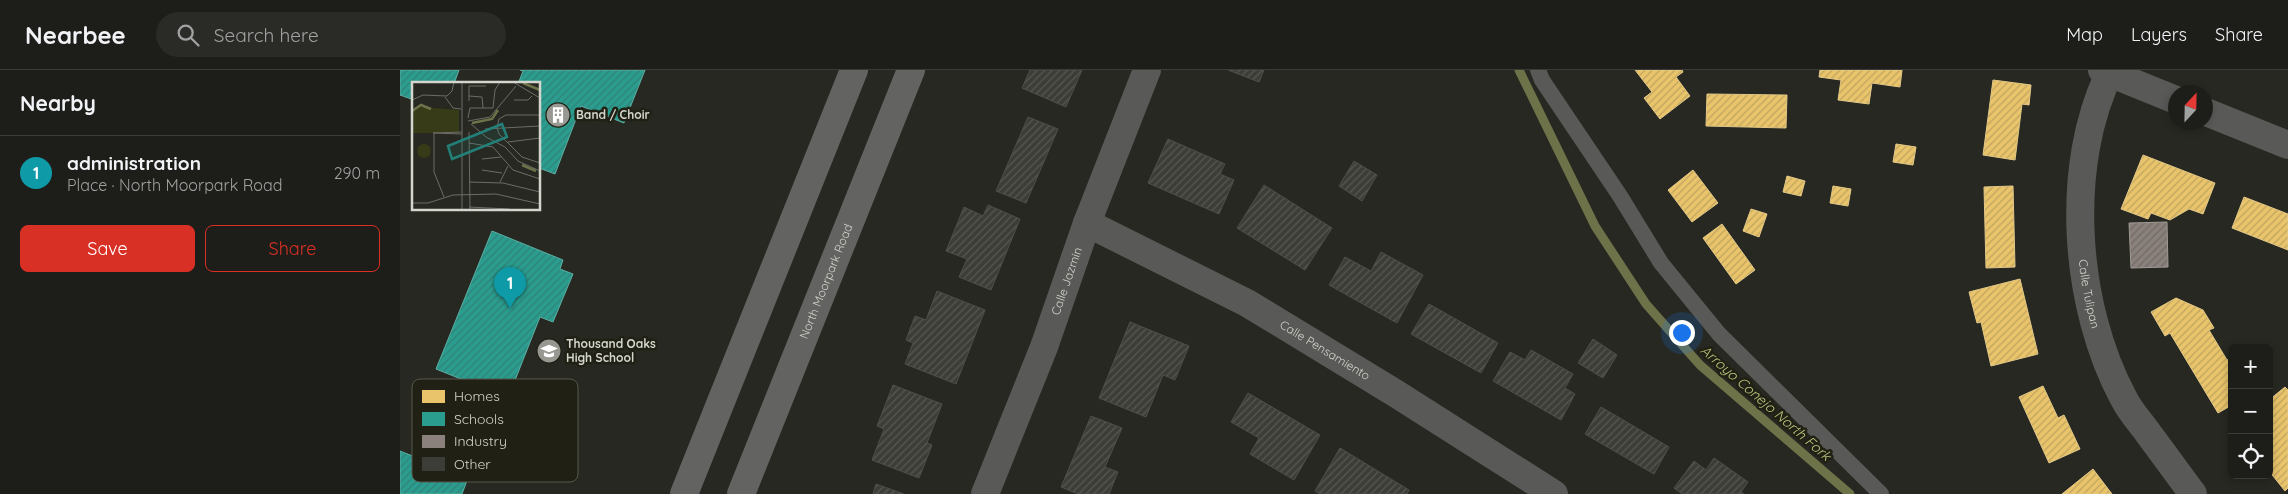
<!DOCTYPE html>
<meta charset="utf-8">
<style>
:root{--surface:#1d1e19;--page:#2a2b26;--text:#f1f3f6;--muted:#a0a2a2;--line:#3b3c38;--accent:#d93025}
body{margin:0;font-family:Quicksand,sans-serif;background:var(--page);color:var(--text)}
.controls{position:absolute;right:15px;bottom:15px;display:grid;overflow:hidden;border-radius:8px;box-shadow:0 2px 8px #0003}
.controls button{width:45px;height:45px;display:grid;place-items:center;padding:0;border:0;border-bottom:1px solid var(--line);background:var(--surface);color:var(--text);font:25px sans-serif}
.compass{position:absolute;left:1768px;top:15px;width:45px;height:45px;border-radius:50%;background:var(--surface);box-shadow:0 2px 8px #0003;rotate:22deg}
.you{position:absolute;left:1281px;top:262px;width:18px;height:18px;margin:-12px;border:4px solid #fff;border-radius:50%;background:#1a73e8;box-shadow:0 0 0 8px #1a73e833}
.badge{display:grid;place-items:center;width:32px;height:32px;border-radius:50%;background:var(--accent);color:#fff;font-size:16px;font-weight:700}
.pin{position:absolute;translate:-50% -41px;filter:drop-shadow(0 1px 2px #0008)}
.pin::after{content:'';position:absolute;top:26px;width:18px;height:15px;background:inherit;clip-path:polygon(0 0,100% 0,50% 100%)}
.list{margin:0;padding:0;list-style:none}
h2{display:flex;justify-content:space-between;align-items:center;height:65px;margin:0;padding:0 20px;font-size:21px}
h2 small{font-size:16px;font-weight:400;color:var(--muted)}
.list li{display:grid;grid-template-columns:32px 1fr auto;gap:15px;align-items:center;box-sizing:border-box;height:75px;padding:0 20px;border-top:1px solid var(--line)}
.list b{display:block;font-size:19px;white-space:nowrap}
.list p{margin:0;font-size:16px;white-space:nowrap;color:var(--muted)}
.list em{font-size:16px;font-style:normal;color:var(--muted)}
.actions{display:flex;gap:10px;padding:15px 20px}
.actions a{flex:1;padding:11px 0;border:1px solid var(--accent);border-radius:8px;text-align:center;font-size:18px;color:var(--accent)}
.actions .main{background:var(--accent);color:#fff}
.icon{flex:none;width:28px;height:28px;fill:none;stroke:currentColor;stroke-width:2;stroke-linecap:round;stroke-linejoin:round}
.map{position:relative;flex:none;width:1888px;height:424px;overflow:hidden}
header{display:flex;align-items:center;gap:30px;box-sizing:border-box;height:70px;padding:0 25px;background:var(--surface);border-bottom:1px solid var(--line)}
header strong{font-size:24px}
nav{display:flex;gap:28px;margin-inline-start:auto;font-size:18px}
.search{width:350px;height:45px;background:var(--page);display:flex;align-items:center;gap:12px;box-sizing:border-box;padding:0 18px;border-radius:28px;color:var(--muted);font-size:19px}
main{display:flex}
aside{flex:1;background:var(--surface)}
.map>svg:first-child{display:block}
.homes{fill:url(#homes-hatch);stroke:#e3c988}
.schools{fill:url(#schools-hatch);stroke:#5daea2}
.industry{fill:url(#industry-hatch);stroke:#a09a94}
.lines{fill:none;stroke-linecap:round;stroke-linejoin:round}
.stream{stroke:#6e7249;stroke-width:9}
.building{fill:url(#building-hatch);stroke:#4e4f4a}
.service{stroke:#595957;stroke-width:16}
.minor{stroke:#595957;stroke-width:28}
.secondary{stroke:#636461;stroke-width:28}
.labels{text-anchor:middle;stroke-width:5;stroke-linejoin:round;paint-order:stroke}
.poi-label{font-size:12px;font-weight:bold;fill:#d4d5cd;stroke:#202114;text-anchor:start}
.street-label{font-size:12px;fill:#d4d5cd;stroke:#202114}
.water-label{font-size:14px;font-style:italic;fill:#bec57e;stroke:#202114}
.inset-river{fill:none;stroke:#6e7249;stroke-width:2.5}
.inset-road{fill:none;stroke:#6c6d66;stroke-width:1}
.view{fill:#238078;fill-opacity:0.15;stroke:#238078;stroke-width:2.5}
.inset-edge{fill:none;stroke:#d4d5cd;stroke-width:2.5}
.key{fill:#202114;stroke:#56574c;stroke-width:1}
.key-label{font-size:14px;fill:#d4d5cd}
</style>
<header>
<strong>Nearbee</strong>
<div class="search"><svg class="icon" aria-label="search" viewBox="0 0 24 24"><circle cx="10" cy="10" r="6"/><path d="M15 15l6 6"/></svg>Search here</div>
<nav><a>Map</a><a>Layers</a><a>Share</a></nav>
</header>
<main>
<aside>
<h2>Nearby<small></small></h2>
<ul class="list">
<li><span class="badge" style="background:#0f9aa8">1</span><div><b>administration</b><p>Place · North Moorpark Road</p></div><em>290 m</em></li>
</ul>
<div class="actions"><a class="main">Save</a><a>Share</a></div>
</aside>
<div class="map">
<svg width="1888" height="424" viewBox="0 0 1888 424">
<defs>
<pattern id="homes-hatch" width="6" height="6" patternUnits="userSpaceOnUse" patternTransform="scale(1.25)"><rect width="6" height="6" fill="#e9c46a"/><path d="M-1 1l2-2M0 6l6-6M5 7l2-2" fill="none" stroke="#bfa35f"/></pattern>
<pattern id="schools-hatch" width="6" height="6" patternUnits="userSpaceOnUse" patternTransform="scale(1.25)"><rect width="6" height="6" fill="#2a9d8f"/><path d="M-1 1l2-2M0 6l6-6M5 7l2-2" fill="none" stroke="#318177"/></pattern>
<pattern id="industry-hatch" width="6" height="6" patternUnits="userSpaceOnUse" patternTransform="scale(1.25)"><rect width="6" height="6" fill="#8a817c"/><path d="M-1 1l2-2M0 6l6-6M5 7l2-2" fill="none" stroke="#706a66"/></pattern>
<pattern id="building-hatch" width="6" height="6" patternUnits="userSpaceOnUse" patternTransform="scale(1.25)"><rect width="6" height="6" fill="#3c3d37"/><path d="M-1 1l2-2M0 6l6-6M5 7l2-2" fill="none" stroke="#575853"/></pattern>
</defs>
<rect width="100%" height="100%" fill="#272821"/>
<!-- homes -->
<g class="homes">
<polygon points="1235,0 1282,0 1283,2 1276,7 1290,26 1260,49 1244,28 1252,22"/>
<polygon points="1420,0 1502,0 1500,17 1472,13 1469,34 1438,30 1441,10 1419,7"/>
<polygon points="1593,10 1631,15 1629,35 1622,34 1615,90 1583,85"/>
<polygon points="1307,24 1387,25 1386,58 1306,56"/>
<polygon points="1496,74 1516,77 1513,95 1493,92"/>
<polygon points="1743,85 1815,113 1803,144 1789,139 1770,150 1751,143 1748,149 1721,139"/>
<polygon points="1293,100 1318,133 1292,152 1268,120"/>
<polygon points="1387,106 1405,111 1401,126 1383,122"/>
<polygon points="1433,116 1451,119 1448,136 1430,133"/>
<polygon points="1613,116 1615,197 1586,198 1584,117"/>
<polygon points="1844,127 1888,144 1888,180 1832,158"/>
<polygon points="1351,139 1367,144 1359,167 1343,161"/>
<polygon points="1322,154 1355,200 1336,214 1303,168"/>
<polygon points="1620,209 1638,284 1591,296 1581,252 1577,253 1569,222"/>
<polygon points="1776,228 1803,240 1814,258 1809,260 1827,290 1832,288 1832,335 1818,343 1770,263 1765,266 1751,242"/>
<polygon points="1643,316 1658,348 1664,345 1680,379 1649,393 1619,327"/>
<polygon points="1885,317 1888,320 1888,418 1885,421 1869,401 1869,330"/>
<polygon points="1693,399 1712,424 1662,424"/>
</g>
<!-- schools -->
<g class="schools">
<polygon points="0,0 59,0 54,14 14,14 14,30 0,25"/>
<polygon points="120,0 245,0 224,53 181,36 155,104 139,98 139,14 118,14 123,1"/>
<polygon points="92,161 163,190 160,199 173,204 153,252 140,247 108,328 36,299"/>
<polygon points="0,381 68,408 62,424 0,424"/>
</g>
<!-- industry -->
<polygon class="industry" points="1767,152 1768,197 1731,198 1729,153"/>
<g class="lines">
<!-- stream -->
<polyline class="stream" points="1119,0 1195,156 1246,234 1300,295 1450,424"/>
</g>
<!-- building -->
<g class="building">
<polygon points="630,0 682,0 666,37 622,18"/>
<polygon points="828,0 864,0 859,12"/>
<polygon points="628,47 658,59 626,133 596,121"/>
<polygon points="768,69 825,94 820,104 834,110 819,144 748,113"/>
<polygon points="954,91 977,105 962,131 939,116"/>
<polygon points="864,115 932,158 905,200 837,158"/>
<polygon points="588,135 620,149 591,220 559,207 567,189 546,181 564,137 583,146"/>
<polygon points="981,182 1023,205 997,253 929,215 945,187 971,201"/>
<polygon points="537,221 585,240 556,314 505,294 513,273 506,270 515,246 526,250"/>
<polygon points="1029,234 1098,273 1081,303 1011,264"/>
<polygon points="730,252 789,276 775,310 763,305 746,347 699,328"/>
<polygon points="1193,269 1217,285 1203,308 1178,293"/>
<polygon points="1131,280 1173,304 1165,318 1175,324 1161,350 1093,311 1110,282 1125,290"/>
<polygon points="493,315 542,334 527,373 532,375 519,408 472,390 484,359 477,356"/>
<polygon points="848,323 920,365 894,410 850,384 859,368 831,352"/>
<polygon points="1201,337 1269,377 1254,404 1185,364"/>
<polygon points="691,346 722,358 705,397 718,402 709,424 678,424 661,417"/>
<polygon points="940,378 1009,420 1007,424 920,424 915,421"/>
<polygon points="1314,388 1348,412 1341,422 1344,424 1282,424 1274,418 1294,391 1306,400"/>
<polygon points="476,414 504,424 473,424"/>
</g>
<g class="lines">
<!-- service -->
<polyline class="service" points="1138,0 1142,10 1220,126 1261,193 1319,264 1481,424"/>
<!-- minor -->
<g class="minor">
<polyline points="1702,0 1776,30"/>
<path id="s1" d="M1711 0C1663 95 1674 237 1724 329 1730 341 1740 352 1748 363 1763 383 1778 404 1793 424"/>
<polyline points="1806,42 1888,75"/>
<path id="s2" d="M687 153 847 233 995 323 1154 424"/>
<path id="s3" d="M585 424 644 277 687 153 747 0"/>
</g>
<!-- secondary -->
<g class="secondary">
<polyline points="284,424 454,0"/>
<path id="s4" d="M341 424 511 0"/>
</g>
</g>
<!-- icons -->
<defs>
<symbol id="building-disc" viewBox="-11 -11 22 22"><circle r="9.5" fill="#979891" stroke="#202114"/><path d="M-4-6H4V6H1V3H-1V6H-4ZM-2.5-4.3h1.7v1.8h-1.7ZM.8-4.3h1.7v1.8H.8ZM-2.5-1h1.7V.8h-1.7ZM.8-1h1.7V.8H.8Z" fill="#fff"/></symbol>
<symbol id="school-disc" viewBox="-11 -11 22 22"><circle r="9.5" fill="#979891" stroke="#202114"/><path d="M0-5L7-2L0 1L-7-2ZM-4 1L0 2.5L4 1V4Q0 6-4 4Z" fill="#fff"/></symbol>
</defs>
<g fill-rule="evenodd">
<use href="#building-disc" x="144" y="31" width="28" height="28"/>
<use href="#school-disc" x="135" y="267" width="28" height="28"/>
</g>
<g class="labels">
<!-- poi labels -->
<g class="poi-label">
<text x="176" y="49">Band / Choir</text>
<text x="166" y="278">Thousand Oaks<tspan x="166" dy="14">High School</tspan></text>
</g>
<!-- street labels -->
<g class="street-label">
<text dy="4" stroke="none"><textPath href="#s4" startOffset="229">North Moorpark Road</textPath></text>
<text dy="4" stroke="none"><textPath href="#s3" startOffset="228">Calle Jazmin</textPath></text>
<text dy="4" stroke="none"><textPath href="#s1" startOffset="229">Calle Tulipan</textPath></text>
<text dy="4" stroke="none"><textPath href="#s2" startOffset="270">Calle Pensamiento</textPath></text>
</g>
<!-- water labels -->
<g class="water-label">
<text transform="translate(1366 333) rotate(41)" y="5">Arroyo Conejo North Fork</text>
</g>
</g>
<!-- overview -->
<g transform="translate(12 12)">
<rect width="128" height="128" fill="#272821"/>
<path d="M8 25 47 28V51H0V30ZM5 69a7 7 0 1 1 14 0a7 7 0 1 1-14 0Z" fill="#383b17"/>
<path class="inset-river" d="M111 1 128 8M0 29 9 23 19 27M60 41 80 37 86 28M110 83 124 89"/>
<path class="inset-road" d="M50 0V127M101 0 128 16M57 14 70 15 71 26M33 15 41 26 49 27M0 18 11 13 35 14 40 9 42 0M102 18H116L120 14M57 19V4H74M128 33H94L87 37 85 45 87 52 110 75 128 81M56 36 58 26H81L83 8 88 0M56 39 78 35 104 4M59 42 74 55 93 65 106 79 128 89M73 47 128 44M50 50 21 51 50 52M57 50 58 127M22 52V90L32 115M96 60 128 56M57 61 81 65 101 88 128 97M70 77 89 75M70 88 90 91M57 100 91 101 128 110M88 100 96 84M0 121H16L41 113 84 112 128 122M57 125 97 127"/>
<path class="view" d="M90 42 95 55 40 77 36 64Z"/>
<rect width="128" height="128" class="inset-edge"/>
</g>
<!-- legend -->
<rect x="12" y="309" width="166" height="103" rx="8" class="key"/>
<rect x="22" y="320" width="23" height="13" fill="#e9c46a"/>
<rect x="22" y="342" width="23" height="14" fill="#2a9d8f"/>
<rect x="22" y="365" width="23" height="13" fill="#8a817c"/>
<rect x="22" y="387" width="23" height="14" fill="#3c3d37"/>
<g class="key-label">
<text x="54" y="331">Homes</text>
<text x="54" y="354">Schools</text>
<text x="54" y="376">Industry</text>
<text x="54" y="399">Other</text>
</g>
</svg>
<div class="controls">
<button>+</button>
<button>−</button>
<button><svg class="icon" aria-label="locate" viewBox="0 0 24 24"><circle cx="12" cy="12" r="6"/><path d="M12 2v4M12 18v4M2 12h4M18 12h4"/></svg></button>
</div>
<svg class="compass" viewBox="-18 -18 36 36"><path d="M0-13l5 13h-10z" fill="#e53935"/><path d="M0 13l5-13h-10z" fill="#a0a2a2"/></svg>
<div class="you"></div>
<div class="pin badge" style="left:110px;top:238px;background:#0f9aa8">1</div>
</div>
</main>
